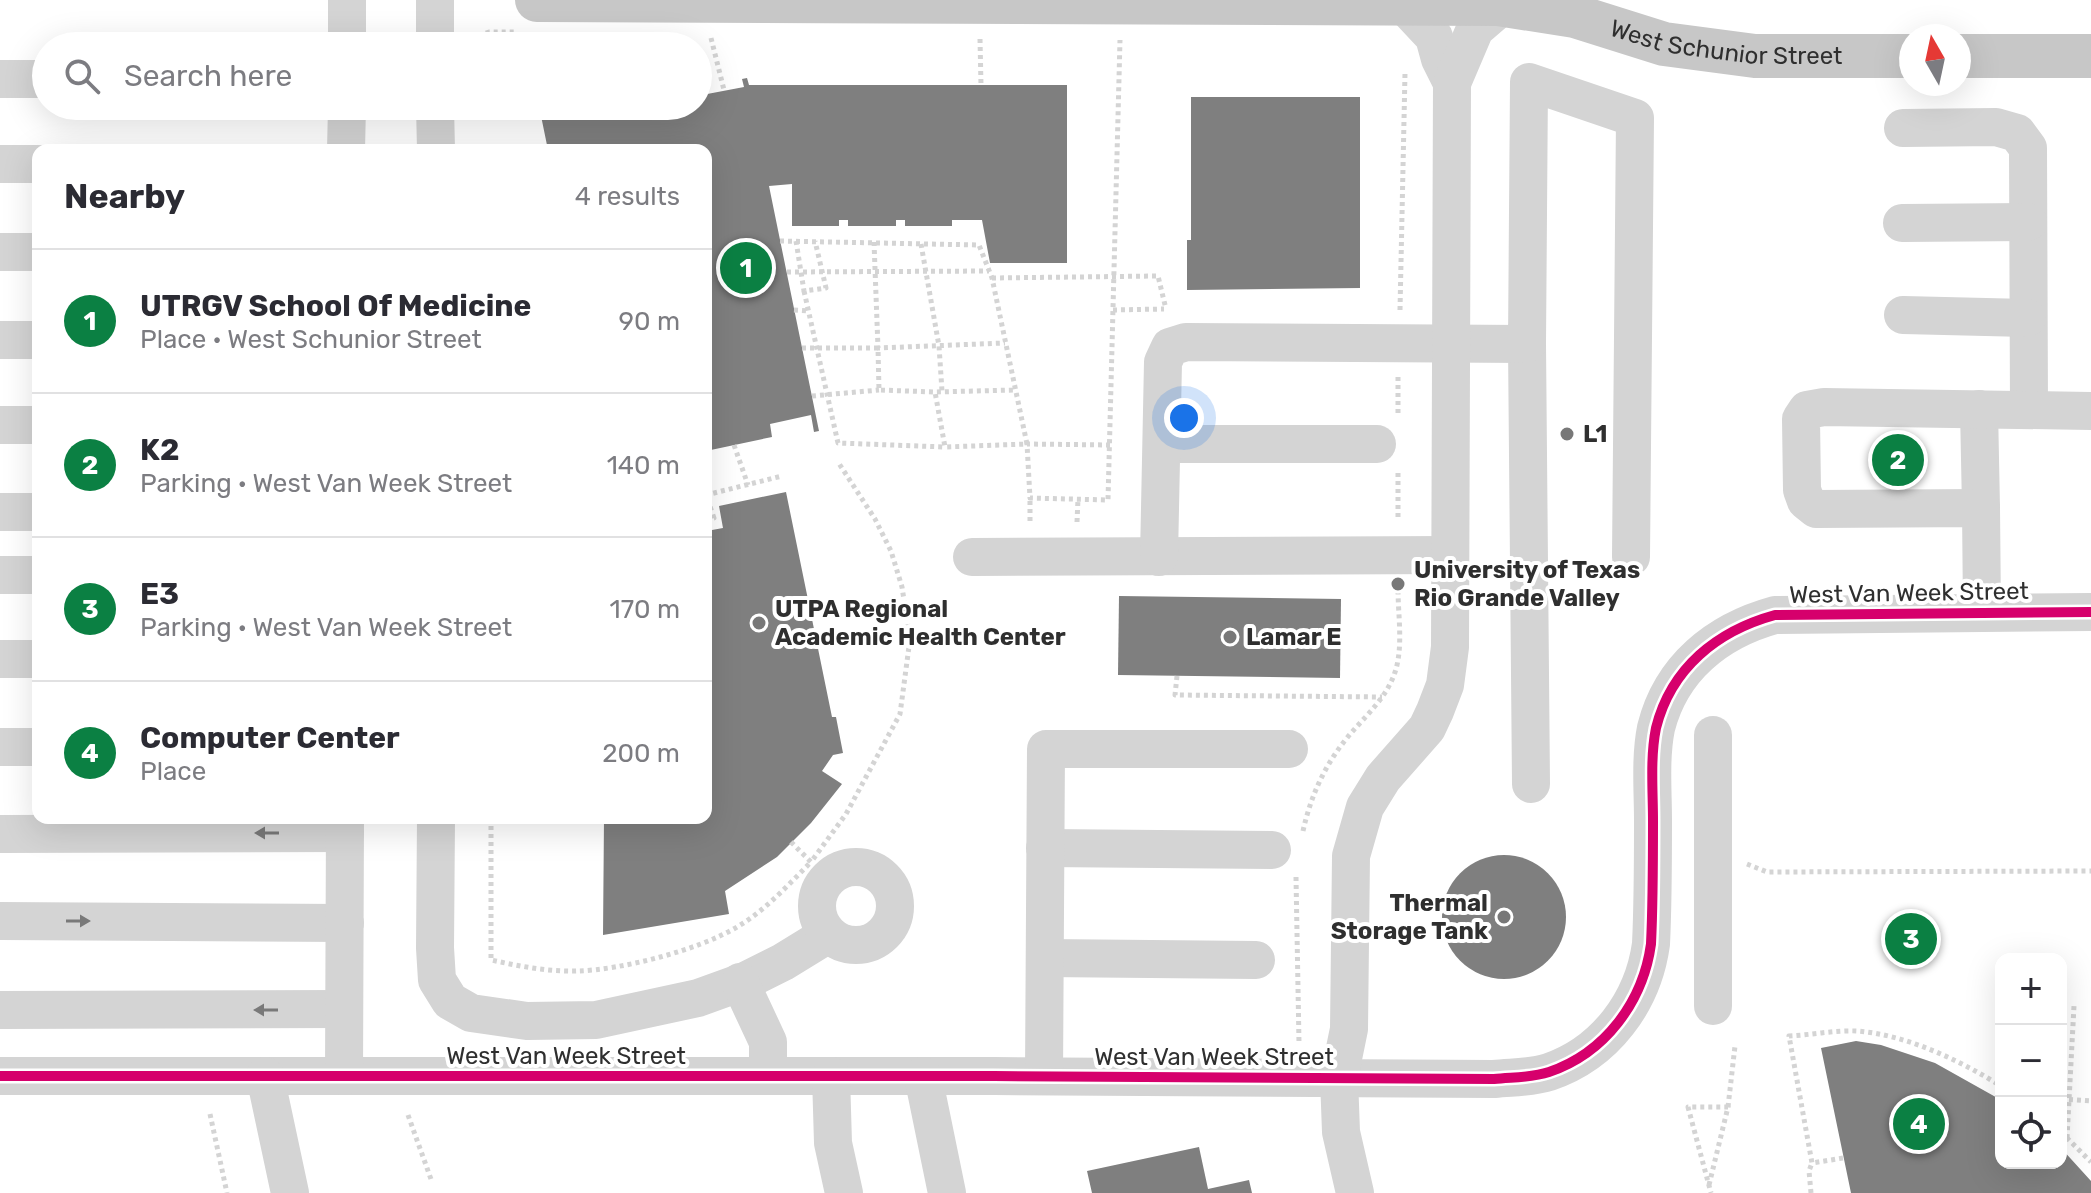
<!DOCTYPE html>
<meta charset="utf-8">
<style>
:root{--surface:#fff;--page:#f2f2f3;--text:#2b2b33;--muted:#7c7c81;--line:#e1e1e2;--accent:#0b8043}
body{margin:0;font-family:Rubik,sans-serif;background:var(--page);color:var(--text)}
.controls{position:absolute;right:24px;bottom:24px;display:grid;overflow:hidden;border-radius:16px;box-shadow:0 8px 32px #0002}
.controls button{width:72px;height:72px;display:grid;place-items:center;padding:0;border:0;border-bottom:2px solid var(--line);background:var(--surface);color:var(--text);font:40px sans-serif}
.compass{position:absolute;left:1899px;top:24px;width:72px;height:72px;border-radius:50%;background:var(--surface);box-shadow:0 8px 32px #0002;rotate:351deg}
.you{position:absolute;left:1184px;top:418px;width:28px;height:28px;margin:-20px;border:6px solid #fff;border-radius:50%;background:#1a73e8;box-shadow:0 0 0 12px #1a73e833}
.badge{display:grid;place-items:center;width:52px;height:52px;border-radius:50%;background:var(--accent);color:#fff;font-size:26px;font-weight:700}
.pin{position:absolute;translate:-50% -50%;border:4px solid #fff;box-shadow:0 2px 8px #0006}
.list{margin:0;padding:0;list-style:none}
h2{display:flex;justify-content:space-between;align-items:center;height:104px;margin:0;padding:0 32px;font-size:34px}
h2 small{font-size:26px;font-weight:400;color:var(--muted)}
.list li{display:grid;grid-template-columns:52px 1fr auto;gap:24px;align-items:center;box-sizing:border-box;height:144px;padding:0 32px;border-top:2px solid var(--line)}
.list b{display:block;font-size:30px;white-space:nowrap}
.list p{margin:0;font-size:26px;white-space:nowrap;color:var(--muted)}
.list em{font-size:26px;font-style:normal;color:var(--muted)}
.icon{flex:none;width:44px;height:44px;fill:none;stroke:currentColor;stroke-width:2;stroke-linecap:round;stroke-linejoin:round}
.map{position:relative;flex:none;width:2091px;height:1193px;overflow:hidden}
.search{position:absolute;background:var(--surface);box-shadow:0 8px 32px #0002;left:32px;top:32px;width:680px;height:88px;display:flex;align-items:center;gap:20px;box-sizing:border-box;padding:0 28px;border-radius:44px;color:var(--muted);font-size:30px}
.panel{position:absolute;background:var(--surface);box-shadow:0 8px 32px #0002;left:32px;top:144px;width:680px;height:680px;border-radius:16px}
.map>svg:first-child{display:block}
.building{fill:#7f7f7f}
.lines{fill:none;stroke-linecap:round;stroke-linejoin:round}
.path{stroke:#d4d4d4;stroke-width:5;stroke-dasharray:4 4;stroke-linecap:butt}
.minor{stroke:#d4d4d4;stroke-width:38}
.major{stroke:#c7c7c7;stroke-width:44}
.cycleway-casing{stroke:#fff;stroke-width:15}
.cycleway{stroke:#d6006c;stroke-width:10}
.oneway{fill:#797979}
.poi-dot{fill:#787878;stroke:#fff;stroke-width:3}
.labels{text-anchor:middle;stroke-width:8;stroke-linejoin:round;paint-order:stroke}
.street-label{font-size:24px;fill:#2f2f2f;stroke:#fff}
.poi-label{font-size:24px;font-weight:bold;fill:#2f2f2f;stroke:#fff;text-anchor:start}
</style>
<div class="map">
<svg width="2091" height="1193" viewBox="0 0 2091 1193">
<rect width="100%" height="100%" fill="#fff"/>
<!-- building -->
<g class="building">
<polygon points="747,78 749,85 1067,85 1067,263 990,263 982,220 952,220 952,226 905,226 905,220 896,220 896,226 848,226 848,220 839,220 839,226 792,226 792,184 769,186 819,431 814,432 811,415 770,424 772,437 706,451 706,150 548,150 539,106 698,106 698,80 704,80 705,85 700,86 702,95 744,87 742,79"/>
<polygon points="1191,97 1360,97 1360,288 1187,290 1187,240 1191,240"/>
<polygon points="786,492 832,717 836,717 843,753 833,755 822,771 842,784 811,823 777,857 725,891 729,914 603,935 604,818 706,818 706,528 711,527 712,530 723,528 719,506"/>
<polygon points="1119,596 1341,599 1340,678 1118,675"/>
<circle cx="1504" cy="917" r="62"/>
<polygon points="1856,1041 1881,1045 1935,1063 2001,1100 2001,1163 2061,1163 2061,1148 2091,1181 2091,1193 1851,1193 1821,1048"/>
<polygon points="1199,1147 1208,1189 1249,1180 1252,1193 1092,1193 1087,1171"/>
</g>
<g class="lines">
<!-- path -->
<g class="path">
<polyline points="711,38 724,90"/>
<polyline points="471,39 489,32 516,32"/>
<polyline points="980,39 981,85"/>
<polyline points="780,241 979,245 992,278 1027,444 945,447 935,392 1014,390"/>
<polyline points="796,241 804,291 826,288 815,241"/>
<polyline points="874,242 878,348 1005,343"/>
<polyline points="921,244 939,346 942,391"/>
<polyline points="787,272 989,271"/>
<polyline points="992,278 1158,276 1166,309"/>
<polyline points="804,291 838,443 945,447"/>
<polyline points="794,310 808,311"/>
<polyline points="1113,310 1164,309"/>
<polyline points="1400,310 1405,73"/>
<polyline points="802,348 878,348 879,390 935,392"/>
<polyline points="1398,377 1398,415"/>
<polyline points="812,396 879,390"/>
<polyline points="734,445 748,485"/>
<polyline points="1110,445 1027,444 1030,498 1108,500 1120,40"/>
<polyline points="1398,473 1398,519"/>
<polyline points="706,520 714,518 706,495 782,476"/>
<polyline points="1030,521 1030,498"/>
<polyline points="1077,522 1078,499"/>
<polyline points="1177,676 1175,695 1382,697"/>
<path d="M491 818V960C519 966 548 972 577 971 621 970 699 950 737 927 766 910 788 885 811 862"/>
<path d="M1303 831C1310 799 1323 769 1343 743 1362 718 1387 700 1396 669 1403 644 1398 615 1398 589"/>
<polyline points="791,842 811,862 846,814 900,714 910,639 902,587 891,551 875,519 838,462"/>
<polyline points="1747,864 1767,872 2091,871"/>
<polyline points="1296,877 1299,1043"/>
<polyline points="2061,1099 2091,1101"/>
<polyline points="1728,1107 1735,1046"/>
<polyline points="210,1114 227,1193"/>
<polyline points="408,1115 432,1182"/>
<polyline points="2061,1132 2091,1162"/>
<polyline points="2067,1138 2074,1006"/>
<path d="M1843 1158 1812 1163 1789 1036C1811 1035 1835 1030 1857 1031 1907 1035 1959 1060 2001 1086"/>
<polyline points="1709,1185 1728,1107 1688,1107 1711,1193"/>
<polyline points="1811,1193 1809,1171 1812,1163"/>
</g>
<!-- minor -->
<g class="minor">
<polyline points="1404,0 1404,5 1434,37 1440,59 1452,83"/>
<polyline points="347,46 347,0"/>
<polyline points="435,46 435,0"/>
<polyline points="0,79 46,79"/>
<polyline points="435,106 436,150"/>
<polyline points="1903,128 1996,127 2017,133 2028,148 2029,410"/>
<polyline points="346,150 347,106"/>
<polyline points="0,164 38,164"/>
<polyline points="1902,223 2028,222"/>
<polyline points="0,252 38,252"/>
<polyline points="1903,315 2027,318"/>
<polyline points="0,340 38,340"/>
<polyline points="1527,344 1531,784"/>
<polyline points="1979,409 1981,508"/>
<polyline points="0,425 38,425"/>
<polyline points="1162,444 1377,444"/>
<polyline points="0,512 38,512"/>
<polyline points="972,557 1450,555"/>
<polyline points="1159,557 1163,362 1170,347 1186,342 1527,344 1529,82 1635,118 1631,557"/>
<polyline points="0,575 38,575"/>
<polyline points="1982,612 1981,508 1816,509 1806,501 1802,490 1801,419 1807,410 1824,407 2091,411"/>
<polyline points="0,659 38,659"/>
<polyline points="1713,735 1713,1006"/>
<polyline points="0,747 38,747"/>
<polyline points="436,818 435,948 437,980 450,1001 471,1013 527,1021 596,1020 698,998 745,981 783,962 827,935"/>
<polyline points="0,834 345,833"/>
<polyline points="1045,848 1272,850"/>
<circle cx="856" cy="906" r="39"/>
<polyline points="0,921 345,923"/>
<polyline points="1045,958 1256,960"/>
<polyline points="740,982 768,1042 768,1076"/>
<polyline points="0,1010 344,1009"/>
<path d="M0 1076H994L1494 1079C1512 1077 1531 1078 1549 1072 1605 1053 1643 1002 1651 944 1653 903 1653 862 1653 821 1653 791 1650 758 1656 728 1671 668 1717 631 1775 615L2091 612"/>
<polyline points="265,1076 290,1193"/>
<polyline points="344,1076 345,818"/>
<polyline points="831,1076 833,1143 844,1193"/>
<polyline points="923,1076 947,1193"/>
<polyline points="1044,1076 1046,749 1289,749"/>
<polyline points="1355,1193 1341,1132 1339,1078 1349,1029 1351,856 1365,807 1383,778 1427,728 1435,711 1445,685 1450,647 1452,83 1475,29 1504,4"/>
</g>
<!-- major -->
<g class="major">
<path id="s1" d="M537 0 1498 4 1575 16 1664 44 1755 56H1911"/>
<polyline points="1959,56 2091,56"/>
</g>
<defs>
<path id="cycleway" d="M0 1076H994L1494 1079C1512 1077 1531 1078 1549 1072 1605 1053 1643 1002 1651 944 1653 903 1653 862 1653 821 1653 791 1650 758 1656 728 1671 668 1717 631 1775 615L2091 612"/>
</defs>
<!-- cycleway casing -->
<use href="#cycleway" class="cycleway-casing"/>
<!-- cycleway -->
<use href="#cycleway" class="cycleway"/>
</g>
<!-- one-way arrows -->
<defs><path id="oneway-solid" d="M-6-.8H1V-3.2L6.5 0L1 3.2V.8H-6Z" transform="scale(2)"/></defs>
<g class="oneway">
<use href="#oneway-solid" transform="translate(267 833) rotate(180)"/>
<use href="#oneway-solid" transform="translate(78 921)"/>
<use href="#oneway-solid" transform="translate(266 1010) rotate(180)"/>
</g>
<!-- markers -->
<g class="poi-dot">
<circle cx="1567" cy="434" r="8"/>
<circle cx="1398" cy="584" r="8"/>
<circle cx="759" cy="623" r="8"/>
<circle cx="1230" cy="637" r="8"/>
<circle cx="1504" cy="917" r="8"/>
</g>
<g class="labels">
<!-- street labels -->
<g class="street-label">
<text dy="8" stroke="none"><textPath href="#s1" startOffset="1194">West Schunior Street</textPath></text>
<text transform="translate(1909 593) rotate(-1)" y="8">West Van Week Street</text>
<text x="566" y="1064">West Van Week Street</text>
<text x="1214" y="1065">West Van Week Street</text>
</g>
<!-- poi labels -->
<g class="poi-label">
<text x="1583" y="442">L1</text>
<text x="1414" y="578">University of Texas<tspan x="1414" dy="28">Rio Grande Valley</tspan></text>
<text x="775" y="617">UTPA Regional<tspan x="775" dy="28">Academic Health Center</tspan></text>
<text x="1246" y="645">Lamar E</text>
<text x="1488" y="911" text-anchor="end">Thermal<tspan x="1488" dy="28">Storage Tank</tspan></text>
</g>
</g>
</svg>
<div class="controls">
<button>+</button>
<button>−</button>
<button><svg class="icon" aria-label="locate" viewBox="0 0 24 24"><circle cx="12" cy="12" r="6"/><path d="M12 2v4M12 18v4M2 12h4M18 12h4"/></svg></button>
</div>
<svg class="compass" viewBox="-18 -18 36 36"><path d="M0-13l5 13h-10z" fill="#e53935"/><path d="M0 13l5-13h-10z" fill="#7c7c81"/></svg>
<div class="you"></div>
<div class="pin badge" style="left:746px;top:268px">1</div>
<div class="pin badge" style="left:1898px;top:460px">2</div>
<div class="pin badge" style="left:1911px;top:939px">3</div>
<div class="pin badge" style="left:1919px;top:1124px">4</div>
<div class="search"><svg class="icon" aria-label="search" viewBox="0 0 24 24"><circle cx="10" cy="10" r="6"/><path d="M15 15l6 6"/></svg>Search here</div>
<section class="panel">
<h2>Nearby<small>4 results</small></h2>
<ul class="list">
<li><span class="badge">1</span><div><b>UTRGV School Of Medicine</b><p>Place · West Schunior Street</p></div><em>90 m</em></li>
<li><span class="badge">2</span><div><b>K2</b><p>Parking · West Van Week Street</p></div><em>140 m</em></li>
<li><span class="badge">3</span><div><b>E3</b><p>Parking · West Van Week Street</p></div><em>170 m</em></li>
<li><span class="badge">4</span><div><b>Computer Center</b><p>Place</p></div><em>200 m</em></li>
</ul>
</section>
</div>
